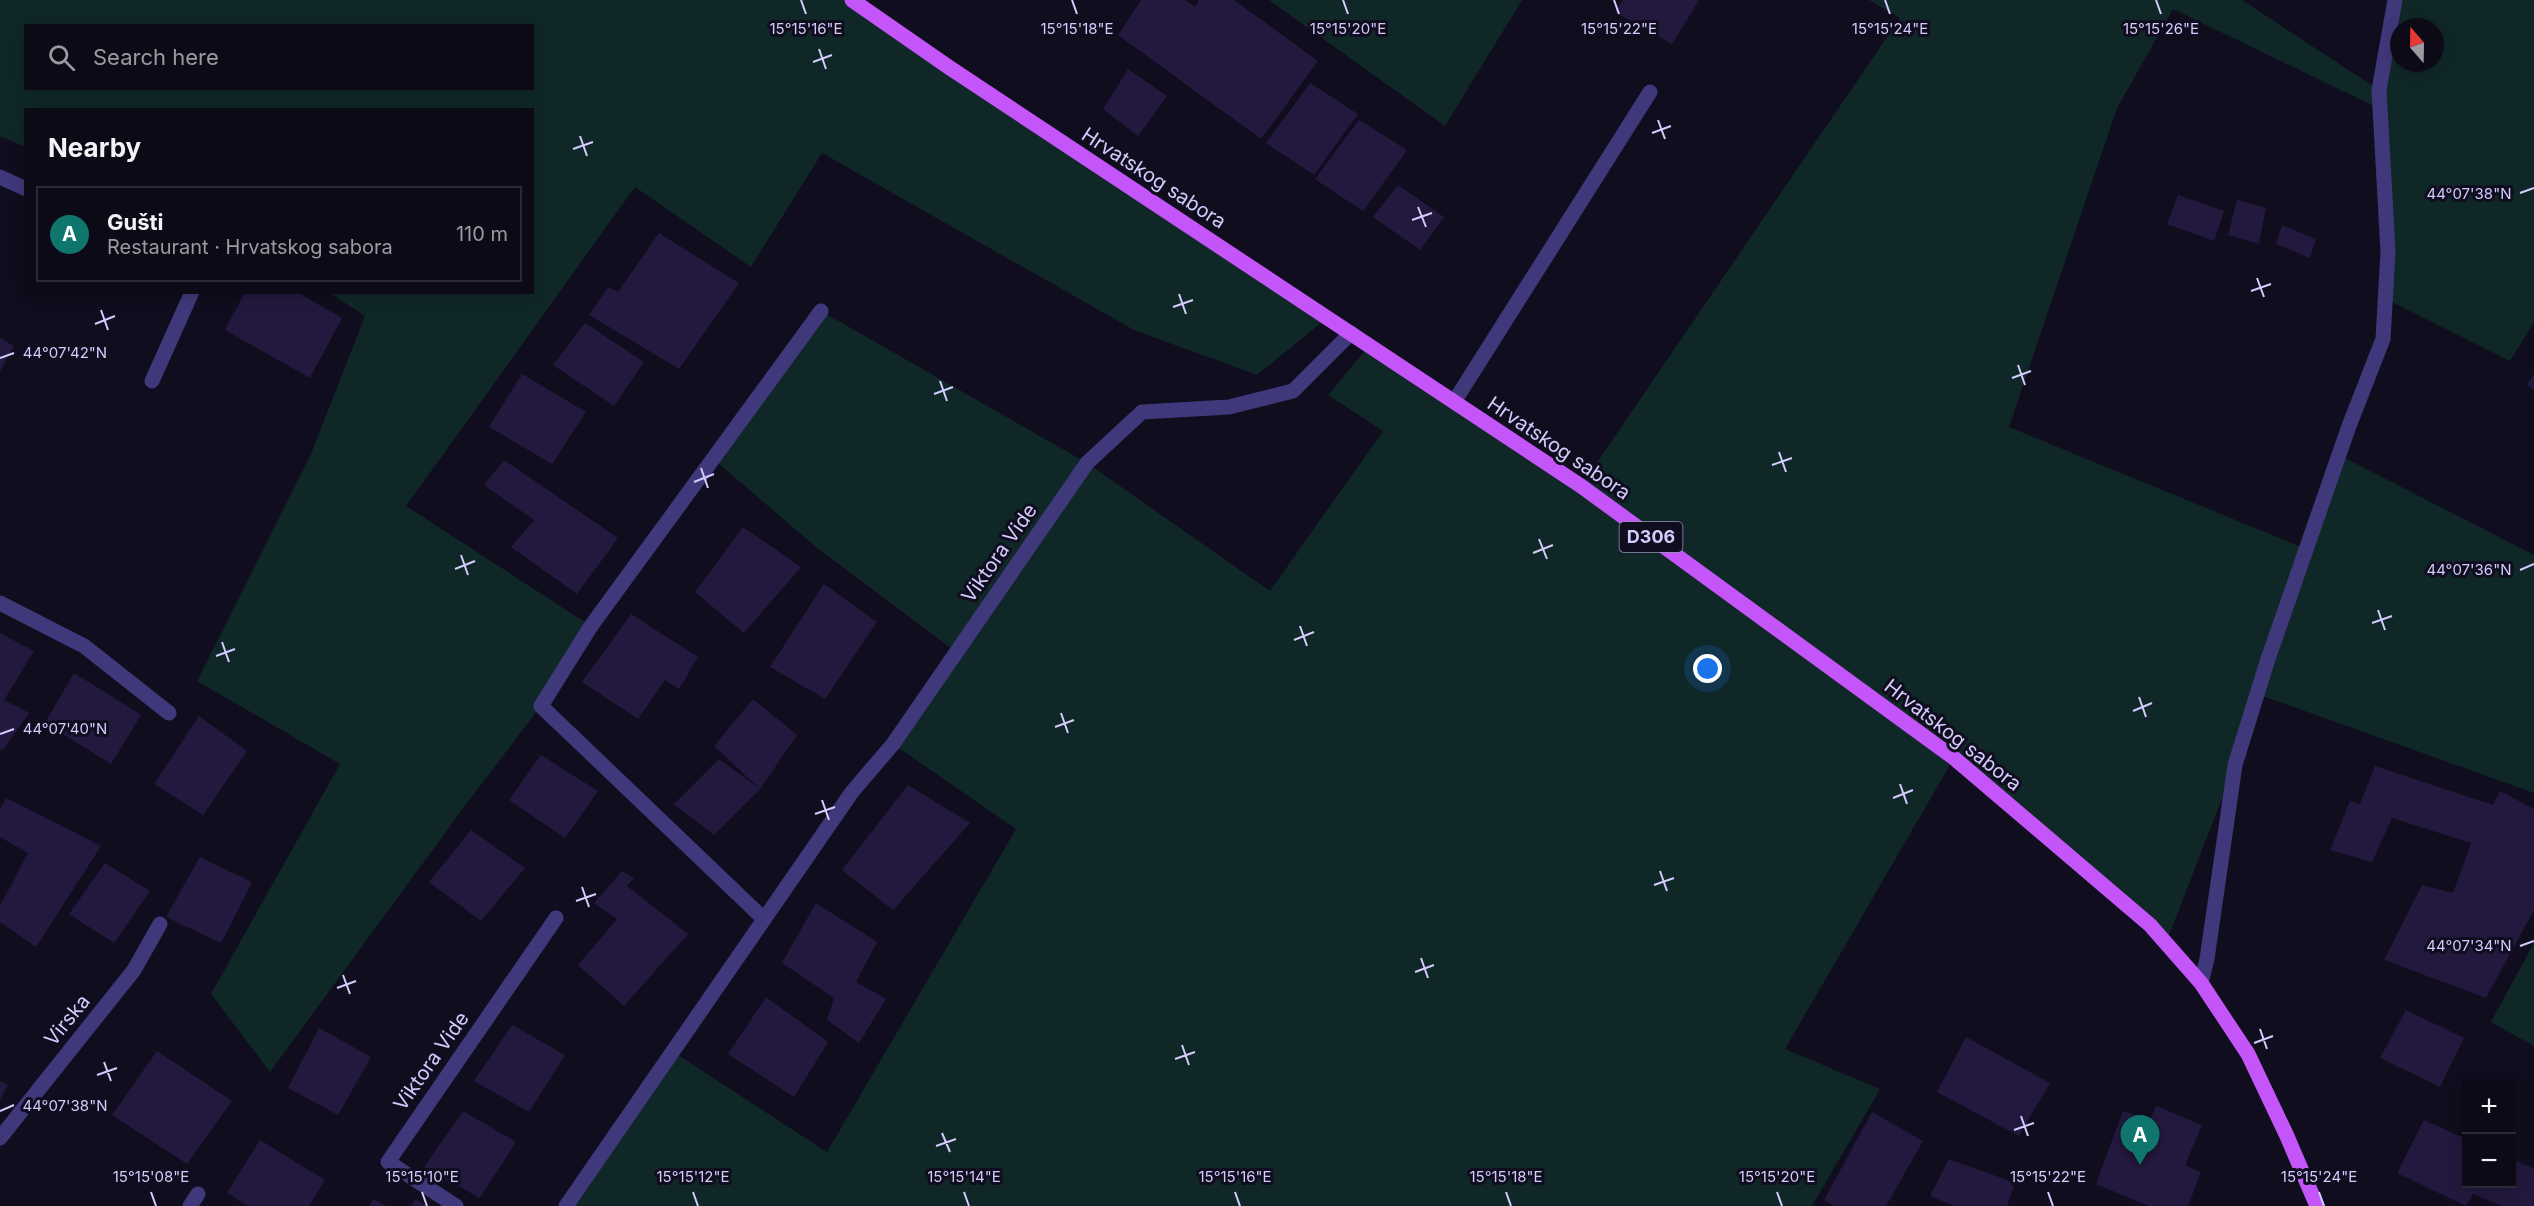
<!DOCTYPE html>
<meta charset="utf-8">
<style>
:root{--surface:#0c0a16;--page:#1a1823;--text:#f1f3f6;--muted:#9a9aa1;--line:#2c2b35;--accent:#0f766e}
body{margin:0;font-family:Inter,sans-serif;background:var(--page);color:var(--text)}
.controls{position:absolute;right:18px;bottom:18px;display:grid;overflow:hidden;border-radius:0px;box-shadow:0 3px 15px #0003}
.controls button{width:54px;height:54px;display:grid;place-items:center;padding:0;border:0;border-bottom:2px solid var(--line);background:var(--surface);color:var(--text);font:30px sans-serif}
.compass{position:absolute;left:2390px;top:18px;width:54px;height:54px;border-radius:50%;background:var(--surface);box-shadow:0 3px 15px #0003;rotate:340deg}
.you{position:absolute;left:1708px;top:669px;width:21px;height:21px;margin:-15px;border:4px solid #fff;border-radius:50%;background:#1a73e8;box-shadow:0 0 0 9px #1a73e833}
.badge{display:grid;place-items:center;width:39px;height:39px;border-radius:50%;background:var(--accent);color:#fff;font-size:20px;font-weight:700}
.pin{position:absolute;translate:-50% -50px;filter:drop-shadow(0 2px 3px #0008)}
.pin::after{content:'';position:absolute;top:32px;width:21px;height:18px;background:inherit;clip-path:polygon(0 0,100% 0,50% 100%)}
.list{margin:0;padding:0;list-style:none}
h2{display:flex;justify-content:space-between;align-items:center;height:78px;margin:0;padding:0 24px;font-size:26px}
h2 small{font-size:20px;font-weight:400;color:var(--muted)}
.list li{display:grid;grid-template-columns:39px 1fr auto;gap:18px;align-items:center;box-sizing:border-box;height:96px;margin:0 12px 12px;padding:0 12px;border:2px solid var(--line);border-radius:0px}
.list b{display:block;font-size:22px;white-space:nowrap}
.list p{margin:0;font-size:20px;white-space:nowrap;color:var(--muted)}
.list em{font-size:20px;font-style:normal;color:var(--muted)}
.icon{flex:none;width:33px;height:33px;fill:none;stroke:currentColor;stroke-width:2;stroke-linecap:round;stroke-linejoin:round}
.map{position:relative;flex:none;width:2534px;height:1206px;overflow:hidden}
.search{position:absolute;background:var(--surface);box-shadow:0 3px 15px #0003;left:24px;top:24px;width:510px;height:66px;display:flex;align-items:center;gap:15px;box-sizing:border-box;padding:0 21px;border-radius:0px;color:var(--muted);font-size:22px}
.panel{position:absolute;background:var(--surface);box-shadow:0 3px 15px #0003;left:24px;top:108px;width:510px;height:186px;border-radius:0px}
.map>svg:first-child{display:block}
.green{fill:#102728;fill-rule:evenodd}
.building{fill:#23193e}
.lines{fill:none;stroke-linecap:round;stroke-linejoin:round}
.minor{stroke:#3f397b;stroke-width:15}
.major{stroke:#c456f9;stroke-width:15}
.ticks{fill:none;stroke:#d3cbfd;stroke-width:2}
.labels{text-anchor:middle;stroke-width:6;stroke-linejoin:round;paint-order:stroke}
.shield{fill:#100d1e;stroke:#9892ba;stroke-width:1.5}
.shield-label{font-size:18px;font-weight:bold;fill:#d3cbfd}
.street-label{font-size:20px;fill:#d3cbfd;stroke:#100d1e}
.ticks-label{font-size:15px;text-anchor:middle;fill:#d3cbfd;stroke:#100d1e;stroke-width:6;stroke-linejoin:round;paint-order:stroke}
</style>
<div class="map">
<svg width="2534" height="1206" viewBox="0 0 2534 1206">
<rect width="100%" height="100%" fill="#100d1e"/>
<!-- green -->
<g class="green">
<path d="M0 0H852L1327 318 1257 375 1134 330 822 153 751 267 635 187 406 506 591 626 541 706 467 803 270 1072 211 994 340 764 197 681 311 454 365 316 330 293 532 292V110H26L25 147 0 136ZM26 26H532V88H26Z"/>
<polygon points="1269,0 1522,0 1445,126"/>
<path d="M1869 0H2242L2379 90 2395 0H2534V322L2510 361 2386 299 2380 109 2173 9 2117 108 2009 427 2306 549 2339 455 2534 555V793L2257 694 2235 765 2166 943 1954 758 1785 1049 1880 1089 1812 1206H566L672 1051 827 1152 1016 829 893 744 956 652 817 548 712 458 821 311 1087 463 1270 591 1383 431 1328 395 1369 346 1581 486 1900 18ZM2399 27H2435V63H2399Z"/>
<polygon points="2534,943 2534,1046 2491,1022"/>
</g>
<!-- building -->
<g class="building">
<polygon points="1141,0 1185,0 1195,7 1199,0 1234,0 1318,61 1261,139 1118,35"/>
<polygon points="1623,0 1699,0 1672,44 1615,12"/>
<polygon points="1128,69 1167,96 1138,136 1103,109"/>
<polygon points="1310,83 1358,114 1314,175 1266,143"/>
<polygon points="1359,120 1407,150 1363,211 1315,179"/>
<polygon points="1398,185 1444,217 1420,250 1373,217"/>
<polygon points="2178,195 2224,211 2214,241 2167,224"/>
<polygon points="2237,200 2266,208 2259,244 2228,235"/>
<polygon points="2282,225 2316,239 2310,258 2276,244"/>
<polygon points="659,233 739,283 679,369 589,315 608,287 618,292"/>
<polygon points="245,292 297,292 342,318 310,378 225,330"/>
<polygon points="585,323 644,362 614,406 553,365"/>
<polygon points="0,338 14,346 0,371"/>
<polygon points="522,374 586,412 552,464 489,427"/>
<polygon points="2534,374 2534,390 2527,385"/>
<polygon points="504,460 618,538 577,594 511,547 534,520 484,485"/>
<polygon points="743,527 801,567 744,633 695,592"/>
<polygon points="824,584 877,622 825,699 770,667"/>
<polygon points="631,614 698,657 679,689 665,680 638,719 582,682"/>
<polygon points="0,633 34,651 4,700 29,713 3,750 0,749"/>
<polygon points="74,673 141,715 111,764 45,723"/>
<polygon points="753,699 797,735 760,789 714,746"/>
<polygon points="199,716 247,751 203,815 154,784"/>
<polygon points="541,755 598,791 565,838 509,800"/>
<polygon points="719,759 760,789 714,835 674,804"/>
<polygon points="2375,766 2493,805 2500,791 2534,809 2534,910 2486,998 2384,960 2422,885 2453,893 2471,843 2392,818 2372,862 2330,850 2350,801 2360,804"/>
<polygon points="908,785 970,823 893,910 842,870"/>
<polygon points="6,798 101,846 36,947 0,922 0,906 28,853 0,837 0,809"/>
<polygon points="471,830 525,868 481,921 429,882"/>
<polygon points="200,857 252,882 221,943 166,917"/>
<polygon points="105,863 150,891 114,943 69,914"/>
<polygon points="622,871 634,878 627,886 688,934 624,1006 578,965 617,919 594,903"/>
<polygon points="816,903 877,942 856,982 886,999 859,1043 827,1020 834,998 782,963"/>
<polygon points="766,997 828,1042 794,1097 728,1054"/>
<polygon points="2406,1010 2464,1038 2440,1087 2380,1058"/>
<polygon points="512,1025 565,1055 529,1112 474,1081"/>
<polygon points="319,1028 371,1057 338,1115 288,1088"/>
<polygon points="1966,1037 2050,1083 2019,1136 1937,1092"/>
<polygon points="157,1051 232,1101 187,1164 112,1115"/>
<polygon points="0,1081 8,1085 0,1100"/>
<polygon points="2156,1106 2202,1125 2185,1165 2201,1172 2188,1206 2149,1206 2096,1184 2123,1111 2150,1120"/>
<polygon points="463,1111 516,1142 480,1198 424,1167"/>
<polygon points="1872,1112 1923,1141 1886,1206 1834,1206 1824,1200"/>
<polygon points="2424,1120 2466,1139 2466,1184 2512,1184 2512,1159 2534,1169 2534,1206 2503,1206 2473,1194 2466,1206 2397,1173"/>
<polygon points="260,1140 325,1180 309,1206 248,1206 227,1193"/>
<polygon points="1949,1159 2015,1183 2007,1206 1954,1206 1930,1196"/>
<polygon points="373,1199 386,1206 369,1206"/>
<polygon points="415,1199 428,1206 411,1206"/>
</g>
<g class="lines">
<!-- minor -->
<g class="minor">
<polyline points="0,177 26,189"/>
<polyline points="152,381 192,292"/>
<polyline points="1454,402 1650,92"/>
<polyline points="0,603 84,646 169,713"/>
<polyline points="764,919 541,706 591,626 821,311"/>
<polyline points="2201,983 2207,959 2235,765 2268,659 2349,426 2383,339 2388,252 2379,90 2395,0"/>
<polyline points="0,1138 134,970 160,924"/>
<polyline points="190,1206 198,1194"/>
<polyline points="456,1206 388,1162 556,918"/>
<polyline points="566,1206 852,792 893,744 1087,463 1142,412 1229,407 1293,391 1351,333"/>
</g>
<!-- major -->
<polyline class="major" points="852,0 950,68 1581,486 1954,758 2150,925 2201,983 2248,1054 2286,1134 2317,1206"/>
</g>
<!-- ticks -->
<path class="ticks" d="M801 0 806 14M1072 0 1077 14M1343 0 1348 14M1614 0 1619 14M1885 0 1890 14M2156 0 2161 14M819 49 826 69M813 62 832 55M1658 120 1665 139M1652 133 1671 126M580 136 587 156M573 149 593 142M2520 193 2534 188M1418 207 1426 227M1412 220 1432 213M2257 278 2264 297M2251 291 2271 284M1179 294 1186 314M1173 307 1193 300M101 310 108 330M95 324 115 316M0 358 14 353M2018 365 2025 385M2012 378 2031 371M940 381 947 401M934 394 953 387M1779 452 1786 472M1772 465 1792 458M701 468 708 488M694 482 714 474M1539 539 1547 559M1533 553 1553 545M461 555 468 575M455 569 475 561M2520 570 2534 564M2378 610 2385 630M2372 623 2392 616M1300 626 1307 646M1294 640 1314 632M222 642 229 662M216 656 235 649M2139 697 2146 717M2133 711 2152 703M1061 713 1068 733M1055 727 1074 720M0 734 14 729M1900 784 1907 804M1893 798 1913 790M822 800 829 820M815 814 835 807M1660 871 1667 891M1654 885 1674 878M582 887 589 907M576 901 596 894M2520 946 2534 941M1421 958 1428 978M1415 972 1434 965M343 975 350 994M337 988 356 981M2260 1029 2267 1049M2254 1043 2273 1036M1182 1045 1189 1065M1175 1059 1195 1052M104 1062 111 1081M97 1075 117 1068M0 1111 14 1105M2021 1116 2028 1136M2014 1130 2034 1123M942 1133 950 1152M936 1146 956 1139M151 1192 156 1206M422 1192 427 1206M693 1192 698 1206M964 1192 969 1206M1235 1192 1240 1206M1506 1192 1511 1206M1777 1192 1782 1206M2048 1192 2053 1206M2319 1192 2324 1206"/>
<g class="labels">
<!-- shield labels -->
<rect class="shield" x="1619.5" y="522" width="63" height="30" rx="4.5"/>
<g class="shield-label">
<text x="1651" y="543">D306</text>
</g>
<!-- street labels -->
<g class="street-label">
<text transform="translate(1154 178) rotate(33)" y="7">Hrvatskog sabora</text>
<text transform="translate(1559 448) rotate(34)" y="7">Hrvatskog sabora</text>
<text transform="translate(999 553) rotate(-55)" y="7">Viktora Vide</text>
<text transform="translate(1953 735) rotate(38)" y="7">Hrvatskog sabora</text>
<text transform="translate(67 1020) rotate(-51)" y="7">Virska</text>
<text transform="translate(431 1061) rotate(-55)" y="7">Viktora Vide</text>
</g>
</g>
<g class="ticks-label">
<text x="2161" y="34">15°15'26"E</text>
<text x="806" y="34">15°15'16"E</text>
<text x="1077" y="34">15°15'18"E</text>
<text x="1348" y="34">15°15'20"E</text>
<text x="1619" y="34">15°15'22"E</text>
<text x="1890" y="34">15°15'24"E</text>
<text x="2469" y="199">44°07'38"N</text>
<text x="65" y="358">44°07'42"N</text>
<text x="2469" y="575">44°07'36"N</text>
<text x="65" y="734">44°07'40"N</text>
<text x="2469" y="951">44°07'34"N</text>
<text x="65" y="1111">44°07'38"N</text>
<text x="151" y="1182">15°15'08"E</text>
<text x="422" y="1182">15°15'10"E</text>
<text x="693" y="1182">15°15'12"E</text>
<text x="964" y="1182">15°15'14"E</text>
<text x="1235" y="1182">15°15'16"E</text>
<text x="1506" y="1182">15°15'18"E</text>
<text x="1777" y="1182">15°15'20"E</text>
<text x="2048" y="1182">15°15'22"E</text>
<text x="2319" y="1182">15°15'24"E</text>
</g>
</svg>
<div class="controls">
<button>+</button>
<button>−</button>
</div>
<svg class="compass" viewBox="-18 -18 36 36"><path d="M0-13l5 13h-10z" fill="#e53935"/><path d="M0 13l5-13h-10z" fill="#9a9aa1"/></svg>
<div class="you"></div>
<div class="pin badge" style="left:2140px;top:1165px">A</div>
<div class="search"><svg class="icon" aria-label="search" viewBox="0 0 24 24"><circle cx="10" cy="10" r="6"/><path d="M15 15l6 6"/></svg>Search here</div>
<section class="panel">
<h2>Nearby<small></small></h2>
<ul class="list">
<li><span class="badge">A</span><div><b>Gušti</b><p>Restaurant · Hrvatskog sabora</p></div><em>110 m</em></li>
</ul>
</section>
</div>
